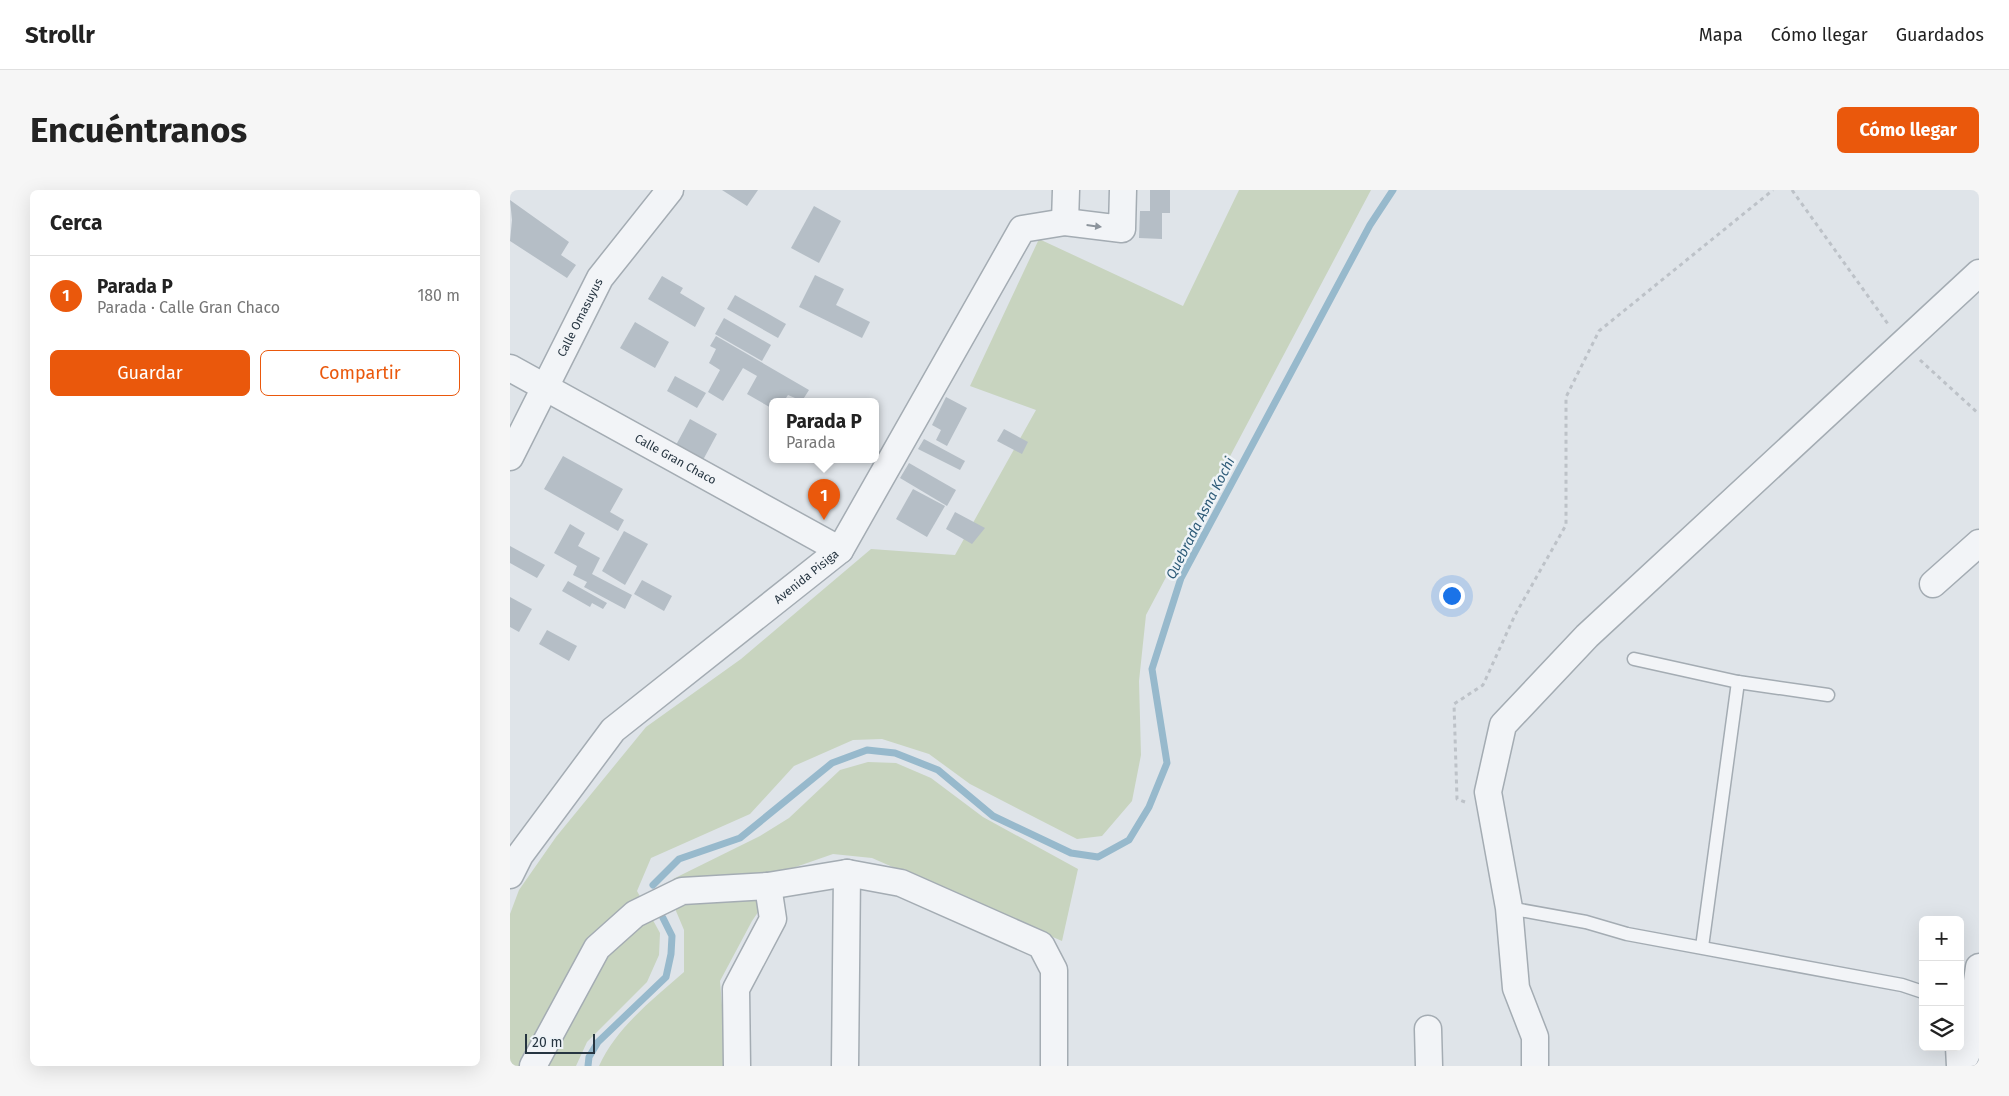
<!DOCTYPE html>
<html lang="es">
<meta charset="utf-8">
<style>
:root{--surface:#fff;--page:#f6f6f6;--text:#222;--muted:#767676;--line:#e0e0e0;--accent:#ea580c}
body{margin:0;font-family:"Fira Sans",sans-serif;background:var(--page);color:var(--text)}
.controls{position:absolute;right:15px;bottom:15px;display:grid;overflow:hidden;border-radius:8px;box-shadow:0 5px 20px #0002}
.controls button{width:45px;height:45px;display:grid;place-items:center;padding:0;border:0;border-bottom:1px solid var(--line);background:var(--surface);color:var(--text);font:25px sans-serif}
.scale{position:absolute;left:15px;bottom:12px;width:70px;box-sizing:border-box;padding-left:5px;border:2px solid #263541;border-top:0;font-size:14px;line-height:18px;white-space:nowrap;color:#263541;-webkit-text-stroke:4px #eef3f7;paint-order:stroke}
.you{position:absolute;left:941px;top:405px;width:18px;height:18px;margin:-12px;border:4px solid #fff;border-radius:50%;background:#1a73e8;box-shadow:0 0 0 8px #1a73e833}
.badge{display:grid;place-items:center;width:32px;height:32px;border-radius:50%;background:var(--accent);color:#fff;font-size:16px;font-weight:700}
.pin{position:absolute;translate:-50% -41px;filter:drop-shadow(0 1px 2px #0008)}
.pin::after{content:'';position:absolute;top:26px;width:18px;height:15px;background:inherit;clip-path:polygon(0 0,100% 0,50% 100%)}
.popup{position:absolute;left:259px;top:208px;width:110px;height:65px;box-sizing:border-box;display:grid;place-content:center;border-radius:8px;background:var(--surface);filter:drop-shadow(0 1px 4px #0005);font-size:16px;white-space:nowrap;color:var(--muted)}
.popup b{font-size:19px;color:var(--text)}
.popup::after{content:'';position:absolute;left:50%;top:100%;margin-left:-10px;border:10px solid transparent;border-top-color:var(--surface)}
.list{margin:0;padding:0;list-style:none}
h2{display:flex;justify-content:space-between;align-items:center;height:65px;margin:0;padding:0 20px;font-size:21px}
h2 small{font-size:16px;font-weight:400;color:var(--muted)}
.list li{display:grid;grid-template-columns:32px 1fr auto;gap:15px;align-items:center;box-sizing:border-box;height:80px;padding:0 20px;border-top:1px solid var(--line)}
.list b{display:block;font-size:19px;white-space:nowrap}
.list p{margin:0;font-size:16px;white-space:nowrap;color:var(--muted)}
.list em{font-size:16px;font-style:normal;color:var(--muted)}
.actions{display:flex;gap:10px;padding:15px 20px}
.actions a{flex:1;padding:11px 0;border:1px solid var(--accent);border-radius:8px;text-align:center;font-size:18px;color:var(--accent)}
.actions .main{background:var(--accent);color:#fff}
.icon{flex:none;width:28px;height:28px;fill:none;stroke:currentColor;stroke-width:2;stroke-linecap:round;stroke-linejoin:round}
.map{position:relative;flex:none;width:1469px;height:876px;overflow:hidden;border-radius:8px}
header{display:flex;align-items:center;gap:30px;box-sizing:border-box;height:70px;padding:0 25px;background:var(--surface);border-bottom:1px solid var(--line)}
header strong{font-size:24px}
nav{display:flex;gap:28px;margin-inline-start:auto;font-size:18px}
.intro{display:flex;align-items:center;justify-content:space-between;box-sizing:border-box;height:120px;padding:0 30px}
h1{margin:0;font-size:35px}
.button{padding:12px 22px;border-radius:8px;background:var(--accent);color:#fff;font-size:18px;font-weight:700}
main{display:flex;gap:30px;padding:0 30px}
aside{flex:1;background:var(--surface);border-radius:8px;box-shadow:0 5px 20px #0002}
.map>svg:first-child{display:block}
.green{fill:#c8d4bf}
.lines{fill:none;stroke-linecap:round;stroke-linejoin:round}
.stream{stroke:#97b9cc;stroke-width:7}
.building{fill:#b5bec6}
.service-casing{stroke:#a4acb3;stroke-width:15}
.minor-casing{stroke:#a4acb3;stroke-width:29}
.path{stroke:#bdc2c8;stroke-width:3;stroke-dasharray:4 4;stroke-linecap:butt}
.service{stroke:#f2f4f7;stroke-width:12}
.minor{stroke:#f2f4f7;stroke-width:26}
.oneway{fill:#8c949c}
.labels{text-anchor:middle;stroke-width:5;stroke-linejoin:round;paint-order:stroke}
.street-label{font-size:12px;fill:#263541;stroke:#eef3f7}
.water-label{font-size:14px;font-style:italic;fill:#2e5b78;stroke:#eef3f7}
</style>
<header>
<strong>Strollr</strong>
<nav><a>Mapa</a><a>Cómo llegar</a><a>Guardados</a></nav>
</header>
<div class="intro"><h1>Encuéntranos</h1><a class="button">Cómo llegar</a></div>
<main>
<aside>
<h2>Cerca<small></small></h2>
<ul class="list">
<li><span class="badge">1</span><div><b>Parada P</b><p>Parada · Calle Gran Chaco</p></div><em>180 m</em></li>
</ul>
<div class="actions"><a class="main">Guardar</a><a>Compartir</a></div>
</aside>
<div class="map">
<svg width="1469" height="876" viewBox="0 0 1469 876">
<rect width="100%" height="100%" fill="#dfe4e9"/>
<!-- green -->
<g class="green">
<polygon points="729,0 861,0 636,425 629,491 631,565 622,611 592,646 567,649 460,594 419,564 372,549 343,550 284,576 240,624 141,668 127,701 150,743 149,765 137,792 77,852 66,876 0,876 0,724 9,700 46,647 136,537 231,469 361,359 445,365 526,220 460,196 529,49 673,116"/>
<path d="M358 572 386 573 421 588 473 627 568 679 552 751 362 668 323 664 277 680 242 731 210 791 217 876H89C106 838 143 809 174 782V740L166 721 163 689 250 646 279 628 330 580Z"/>
</g>
<g class="lines">
<!-- stream -->
<g class="stream">
<polyline points="143,695 169,669 230,648 322,573 357,560 385,563 428,580 483,626 561,663 588,667 619,650 639,617 657,573 642,479 671,388 860,35 883,0"/>
<polyline points="78,876 79,867 88,852 156,787 161,764 162,746 153,728"/>
</g>
</g>
<!-- building -->
<g class="building">
<polygon points="212,0 248,0 237,16"/>
<polygon points="640,0 660,0 660,23 652,23 652,49 629,48 630,21 640,21"/>
<polygon points="0,10 59,52 51,65 66,75 57,88 0,51 2,30"/>
<polygon points="304,16 331,31 309,73 281,58"/>
<polygon points="305,85 334,99 326,115 360,132 352,148 289,117"/>
<polygon points="152,86 173,98 170,103 195,118 185,137 138,109"/>
<polygon points="225,105 276,134 268,148 217,119"/>
<polygon points="214,128 261,155 252,171 205,144"/>
<polygon points="125,132 159,152 145,178 110,158"/>
<polygon points="206,146 299,200 292,211 278,205 274,211 263,211 263,219 237,204 247,186 233,178 213,211 198,202 210,180 199,173 206,159 200,156"/>
<polygon points="165,186 196,203 187,218 157,201"/>
<polygon points="436,207 457,218 437,256 426,250 431,240 422,235"/>
<polygon points="180,229 207,244 193,270 166,255"/>
<polygon points="494,239 518,252 512,264 487,251"/>
<polygon points="414,249 455,271 450,280 408,259"/>
<polygon points="53,266 113,299 100,322 114,330 108,341 34,299"/>
<polygon points="399,273 446,300 437,316 390,288"/>
<polygon points="403,299 435,316 417,347 386,329"/>
<polygon points="445,322 475,338 462,354 436,339"/>
<polygon points="60,334 75,343 68,356 90,368 82,384 122,405 115,419 74,397 77,392 63,385 67,376 44,363"/>
<polygon points="114,341 138,354 115,395 92,381"/>
<polygon points="0,356 35,375 27,388 0,373"/>
<polygon points="132,390 162,406 154,421 124,404"/>
<polygon points="58,391 97,413 93,419 82,413 80,417 52,401"/>
<polygon points="0,407 22,419 9,442 0,437"/>
<polygon points="37,440 67,456 59,471 29,454"/>
</g>
<g class="lines">
<defs>
<g id="service">
<polyline points="1124,469 1228,492 1318,505"/>
<polyline points="999,718 1076,732 1117,744 1392,795 1413,802"/>
<polyline points="1192,757 1228,492"/>
<polyline points="1442,857 1443,876"/>
</g>
<g id="minor">
<polyline points="555,32 556,0"/>
<path id="s1" d="M0 178 330 360"/>
<path id="s2" d="M0 267 90 88 160 0"/>
<polyline points="1423,394 1469,353"/>
<path id="s3" d="M0 685 10 665 103 540 330 360 512 39 555 32 612 39 613 0"/>
<polyline points="918,839 919,876"/>
<polyline points="23,876 87,758 125,724 172,701 258,696 337,683 391,693 531,755 544,780 544,876"/>
<polyline points="227,876 226,799 263,729 258,696"/>
<polyline points="335,876 337,683"/>
<polyline points="1025,876 1025,847 1006,798 999,718 978,602 993,535 1077,446 1469,83"/>
<polyline points="1451,876 1457,863 1469,777"/>
</g>
</defs>
<!-- service casing -->
<use href="#service" class="service-casing"/>
<!-- minor casing -->
<use href="#minor" class="minor-casing"/>
<!-- path -->
<g class="path">
<polyline points="1282,0 1378,134"/>
<polyline points="1410,170 1469,224"/>
<polyline points="955,612 947,609 944,514 973,495 1005,425 1056,335 1056,207 1089,141 1263,0"/>
</g>
<!-- service -->
<use href="#service" class="service"/>
<!-- minor -->
<use href="#minor" class="minor"/>
</g>
<!-- one-way arrows -->
<defs><path id="oneway-solid" d="M-6-.8H1V-3.2L6.5 0L1 3.2V.8H-6Z" transform="scale(1.25)"/></defs>
<use class="oneway" href="#oneway-solid" transform="translate(584 36) rotate(7)"/>
<g class="labels">
<!-- street labels -->
<g class="street-label">
<text dy="4" stroke="none"><textPath href="#s2" startOffset="156">Calle Omasuyus</textPath></text>
<text dy="4" stroke="none"><textPath href="#s1" startOffset="189">Calle Gran Chaco</textPath></text>
<text dy="4" stroke="none"><textPath href="#s3" startOffset="425">Avenida Pisiga</textPath></text>
</g>
<!-- water labels -->
<g class="water-label">
<text transform="translate(690 328) rotate(-63)" y="5">Quebrada Asna Kochi</text>
</g>
</g>
</svg>
<div class="controls">
<button>+</button>
<button>−</button>
<button><svg class="icon" aria-label="layers" viewBox="0 0 24 24"><path d="M12 4l9 5-9 5-9-5zM3 14l9 5 9-5"/></svg></button>
</div>
<div class="scale">20 m</div>
<div class="you"></div>
<div class="pin badge" style="left:314px;top:330px">1</div>
<div class="popup"><b>Parada P</b>Parada</div>
</div>
</main>
